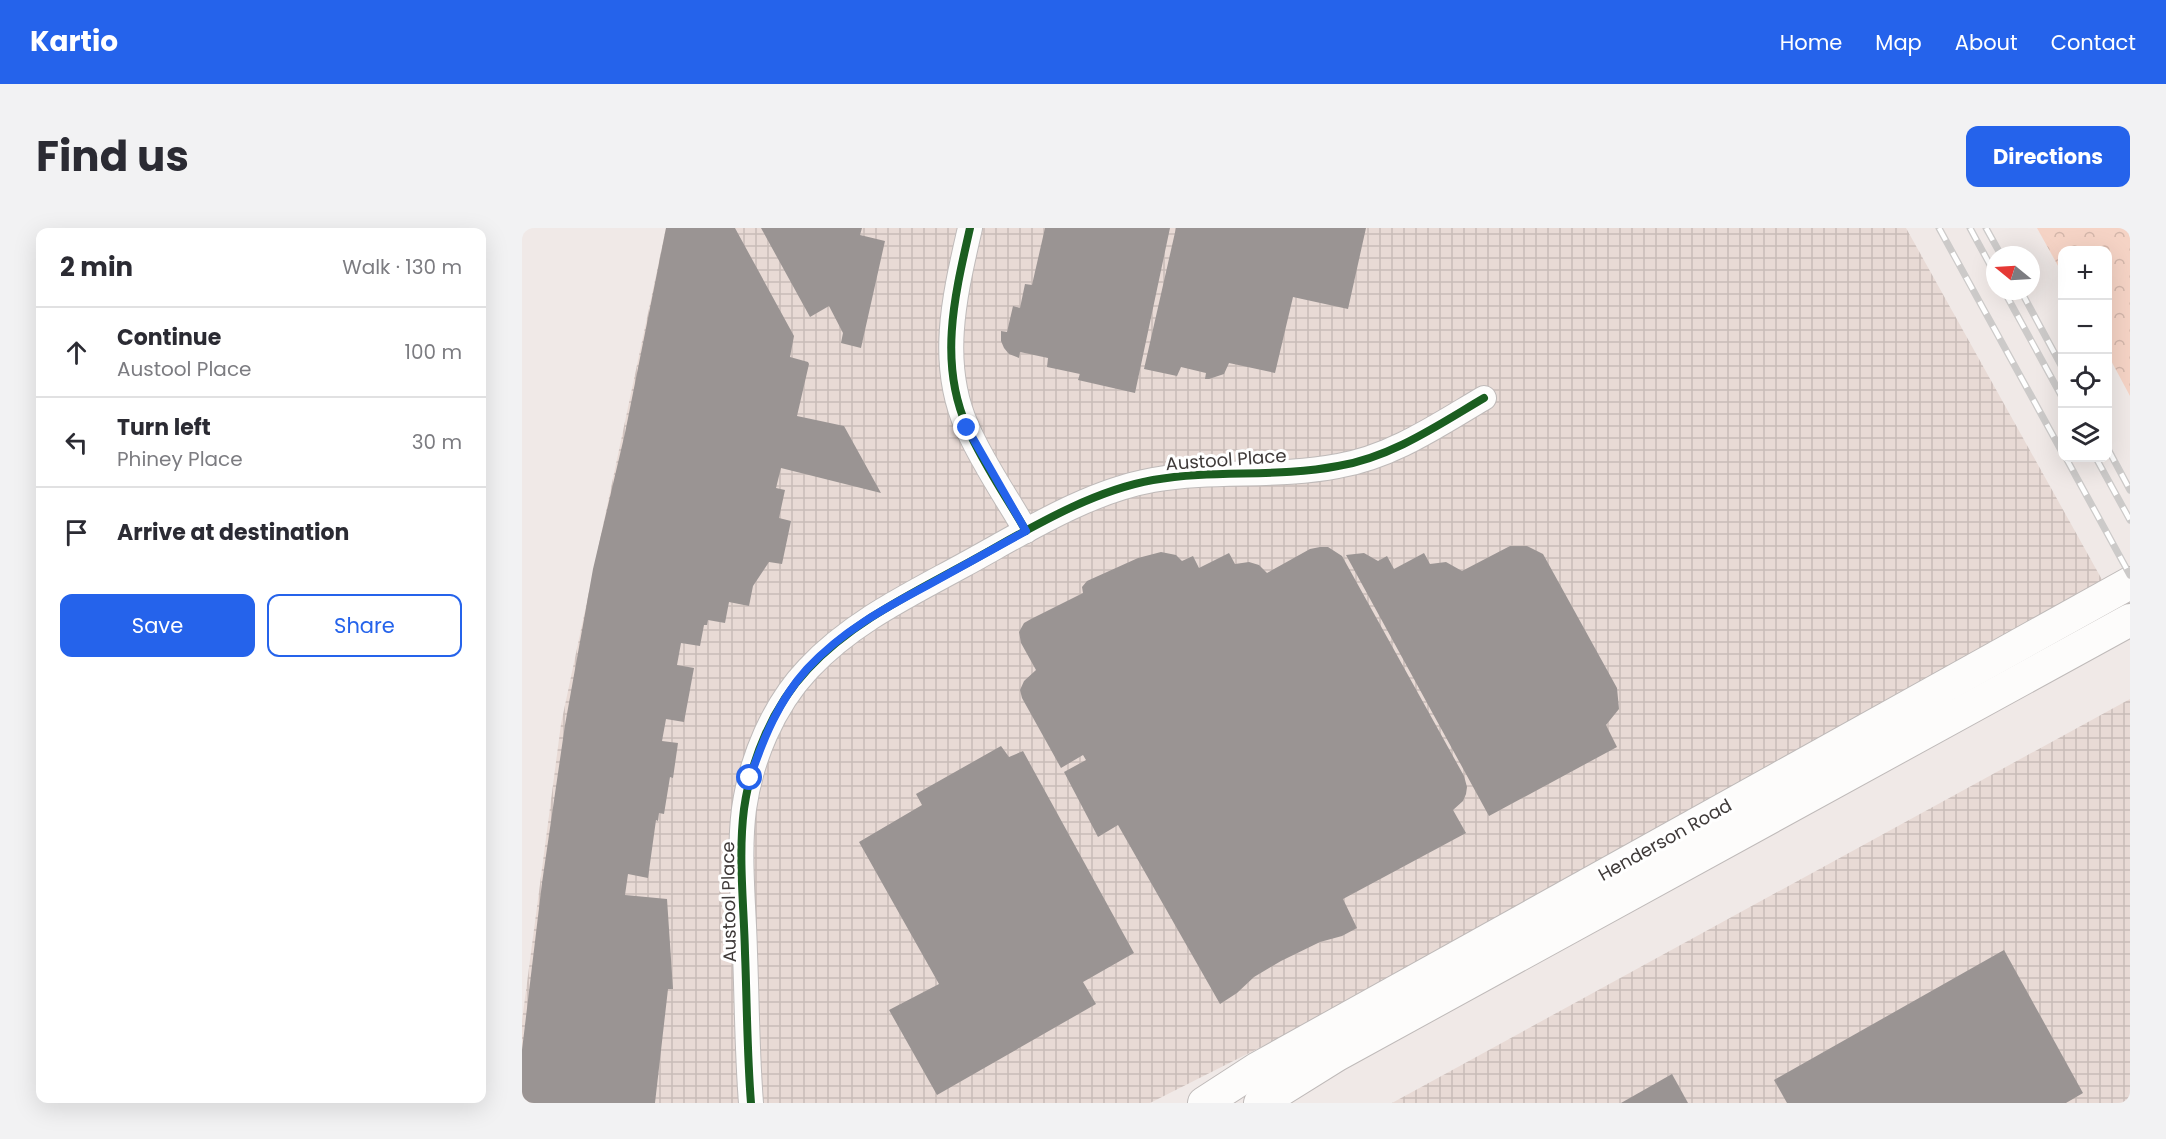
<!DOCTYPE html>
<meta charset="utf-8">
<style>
:root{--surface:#fff;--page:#f2f2f3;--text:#2b2b33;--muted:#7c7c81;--line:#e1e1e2;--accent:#2563eb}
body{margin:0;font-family:Poppins,sans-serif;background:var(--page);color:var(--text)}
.controls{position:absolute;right:18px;top:18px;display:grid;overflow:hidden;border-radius:12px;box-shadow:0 6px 24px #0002}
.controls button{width:54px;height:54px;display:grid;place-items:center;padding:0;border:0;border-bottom:2px solid var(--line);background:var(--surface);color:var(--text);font:30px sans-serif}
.compass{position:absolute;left:1464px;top:18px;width:54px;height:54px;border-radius:50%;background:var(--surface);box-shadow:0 6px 24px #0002;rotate:288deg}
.stop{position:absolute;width:18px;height:18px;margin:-14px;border:4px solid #2563eb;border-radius:50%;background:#fff}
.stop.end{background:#2563eb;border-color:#fff;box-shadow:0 2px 6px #0008}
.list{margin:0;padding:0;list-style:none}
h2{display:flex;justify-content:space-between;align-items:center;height:78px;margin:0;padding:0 24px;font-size:26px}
h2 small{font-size:20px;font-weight:400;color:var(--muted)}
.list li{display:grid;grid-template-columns:39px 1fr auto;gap:18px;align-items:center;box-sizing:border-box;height:90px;padding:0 24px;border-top:2px solid var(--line)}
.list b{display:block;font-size:22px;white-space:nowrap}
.list p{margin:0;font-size:20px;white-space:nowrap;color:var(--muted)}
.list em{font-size:20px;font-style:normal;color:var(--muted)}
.actions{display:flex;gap:12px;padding:18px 24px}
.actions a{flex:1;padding:14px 0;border:2px solid var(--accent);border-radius:12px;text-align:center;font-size:21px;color:var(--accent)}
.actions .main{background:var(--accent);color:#fff}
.icon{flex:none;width:33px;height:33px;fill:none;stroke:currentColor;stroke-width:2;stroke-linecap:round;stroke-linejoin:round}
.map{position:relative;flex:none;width:1608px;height:875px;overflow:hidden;border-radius:12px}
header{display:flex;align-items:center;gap:36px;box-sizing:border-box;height:84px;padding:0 30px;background:var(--accent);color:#fff}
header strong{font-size:28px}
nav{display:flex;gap:33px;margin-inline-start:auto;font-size:21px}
.intro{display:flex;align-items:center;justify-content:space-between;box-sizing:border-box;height:144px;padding:0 36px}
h1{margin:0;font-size:42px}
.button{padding:15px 27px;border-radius:12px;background:var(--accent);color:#fff;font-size:21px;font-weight:700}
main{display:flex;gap:36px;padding:0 36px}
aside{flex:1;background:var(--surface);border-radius:12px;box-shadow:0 6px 24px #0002}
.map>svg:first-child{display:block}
.industrial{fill:url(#industrial-grid)}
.park{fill:url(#park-crowns)}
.building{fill:#9a9493}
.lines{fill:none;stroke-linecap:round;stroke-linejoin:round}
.minor-casing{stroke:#bfbab9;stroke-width:26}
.major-casing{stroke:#bfbab9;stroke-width:34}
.minor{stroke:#fdfcfb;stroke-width:24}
.major{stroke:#fdfcfb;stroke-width:32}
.rail-casing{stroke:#cccac9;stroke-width:7}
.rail{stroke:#fff;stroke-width:4.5;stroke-dasharray:14;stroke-linecap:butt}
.cycleway-casing{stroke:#fff;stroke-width:11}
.cycleway{stroke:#1b5e20;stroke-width:8}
.route{stroke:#2563eb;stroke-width:8}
.labels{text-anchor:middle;stroke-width:6;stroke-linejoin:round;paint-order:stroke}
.street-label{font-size:18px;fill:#3f3a39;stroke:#fff}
</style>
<header>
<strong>Kartio</strong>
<nav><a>Home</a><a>Map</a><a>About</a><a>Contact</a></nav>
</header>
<div class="intro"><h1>Find us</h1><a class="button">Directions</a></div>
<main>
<aside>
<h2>2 min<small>Walk · 130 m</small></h2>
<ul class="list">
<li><svg class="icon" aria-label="ahead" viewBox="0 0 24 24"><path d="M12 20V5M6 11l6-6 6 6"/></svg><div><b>Continue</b><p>Austool Place</p></div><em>100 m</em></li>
<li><svg class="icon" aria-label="left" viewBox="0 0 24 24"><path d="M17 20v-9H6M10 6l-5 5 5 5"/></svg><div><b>Turn left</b><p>Phiney Place</p></div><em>30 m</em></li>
<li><svg class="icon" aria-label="arrive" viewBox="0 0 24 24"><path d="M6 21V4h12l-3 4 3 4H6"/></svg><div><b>Arrive at destination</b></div></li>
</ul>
<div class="actions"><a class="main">Save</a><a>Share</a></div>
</aside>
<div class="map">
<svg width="1608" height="875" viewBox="0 0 1608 875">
<defs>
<pattern id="industrial-grid" width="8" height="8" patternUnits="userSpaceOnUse" patternTransform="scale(1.5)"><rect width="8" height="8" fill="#e8dad5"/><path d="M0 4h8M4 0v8" fill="none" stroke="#c8bcb8"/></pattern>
<pattern id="park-crowns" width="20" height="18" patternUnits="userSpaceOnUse" patternTransform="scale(1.5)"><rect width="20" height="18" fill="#f5d3c5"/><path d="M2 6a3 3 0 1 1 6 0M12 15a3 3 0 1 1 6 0" fill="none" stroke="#d3b6aa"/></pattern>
</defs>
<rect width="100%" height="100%" fill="#f0e9e7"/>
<!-- industrial -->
<g class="industrial">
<polygon points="144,0 1384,0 1588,366 1092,641 628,875 0,875 0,793 39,496"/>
<polygon points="1608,471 1608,875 870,875"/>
</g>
<!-- park -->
<polygon class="park" points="1515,0 1608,0 1608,168 1586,127 1586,22 1540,22 1540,45"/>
<!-- building -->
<g class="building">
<polygon points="144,0 213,0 272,108 268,129 286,134 287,136 275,188 322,198 359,265 259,240 254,260 263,262 257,290 269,293 260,336 247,334 231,358 227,378 207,374 203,395 186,392 185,397 182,397 178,418 159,415 155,437 172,440 162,494 144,491 140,513 156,515 151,550 148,549 142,586 137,585 136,593 134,592 126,650 106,646 103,667 145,671 151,761 146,761 133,875 0,875 0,822 20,655 43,497 71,341 103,205"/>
<polygon points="239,0 340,0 338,7 363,13 339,120 319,115 321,105 307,78 288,89"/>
<polygon points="523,0 648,0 613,165 556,152 558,146 525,139 526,130 498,124 497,130 487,126 482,120 479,113 479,103 485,104 491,78 498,80 503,56 510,57"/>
<polygon points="654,0 844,0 826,81 771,69 753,145 707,135 702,146 687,151 683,151 684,145 659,139 655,148 622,141"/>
<polygon points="988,318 1005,318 1021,326 1095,460 1097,481 1084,497 1095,519 967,588 824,327 842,325 856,333 865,328 872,341 902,325 908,336 924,334 940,343"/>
<polygon points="798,319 806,319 820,328 942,548 945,559 944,566 941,573 931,582 944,605 821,671 835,700 820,708 798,714 759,733 732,749 715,765 698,776 596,597 576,609 542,544 564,532 561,527 539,540 500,470 498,462 502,453 514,442 499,415 497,404 502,395 509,391 561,365 560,359 565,353 616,330 639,324 654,327 660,333 671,328 677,340 707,325 713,336 727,334 737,337 745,345 788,321"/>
<polygon points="479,518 487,529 501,523 612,725 561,754 574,776 415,867 367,782 417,756 337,614 400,577 394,566"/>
<polygon points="1482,722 1561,865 1544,875 1265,875 1252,852"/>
<polygon points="1150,846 1166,875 1099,875"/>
</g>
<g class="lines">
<defs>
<g id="minor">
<path d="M448 0C433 66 416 134 445 199 460 234 485 270 504 303"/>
<path d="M229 875C225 825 225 775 223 725 222 678 216 628 222 581 229 531 251 478 286 441 329 395 385 368 440 338 499 306 564 264 631 252 692 241 755 250 816 238 870 229 916 197 962 170"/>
</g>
<g id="major">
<polyline points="682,875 736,840 1608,355"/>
<polyline points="738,875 815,827 1608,392"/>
</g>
</defs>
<!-- minor casing -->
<use href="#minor" class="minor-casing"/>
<!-- major casing -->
<use href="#major" class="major-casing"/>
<!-- minor -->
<use href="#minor" class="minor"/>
<!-- major -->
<use href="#major" class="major"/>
<defs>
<g id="rail">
<polyline points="1417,0 1540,224"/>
<polyline points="1448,0 1473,46"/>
<polyline points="1464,0 1479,27"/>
<polyline points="1482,63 1540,169"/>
<polyline points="1499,63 1540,139"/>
<polyline points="1586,221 1608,262"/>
<polyline points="1544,230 1608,347"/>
<polyline points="1574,230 1608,292"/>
</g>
</defs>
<!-- rail casing -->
<use href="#rail" class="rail-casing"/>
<!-- rail -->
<use href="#rail" class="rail"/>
<defs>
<g id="cycleway">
<path d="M448 0C433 66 416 134 445 199 460 234 485 270 504 303"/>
<path d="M229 875C225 825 225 775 223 725 222 678 216 628 222 581 229 531 251 478 286 441 329 395 385 368 440 338 499 306 564 264 631 252 692 241 755 250 816 238 870 229 916 197 962 170"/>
</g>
</defs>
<!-- cycleway casing -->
<use href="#cycleway" class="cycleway-casing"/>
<!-- cycleway -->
<use href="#cycleway" class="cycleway"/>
</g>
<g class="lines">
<!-- route -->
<path class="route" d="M228 550C241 511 257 472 285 441 320 403 363 380 408 356 440 338 472 321 504 303L445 200"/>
</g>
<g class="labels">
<!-- street labels -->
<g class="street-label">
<text transform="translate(704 232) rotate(-4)" y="6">Austool Place</text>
<text transform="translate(1143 612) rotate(-29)" y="6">Henderson Road</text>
<text transform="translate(207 674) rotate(-91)" y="6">Austool Place</text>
</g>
</g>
</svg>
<div class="controls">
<button>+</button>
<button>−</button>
<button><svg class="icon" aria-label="locate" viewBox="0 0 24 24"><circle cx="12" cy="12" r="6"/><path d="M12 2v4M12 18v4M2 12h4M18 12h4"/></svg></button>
<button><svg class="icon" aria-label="layers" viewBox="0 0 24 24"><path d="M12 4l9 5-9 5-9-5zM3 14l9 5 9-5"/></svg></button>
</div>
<svg class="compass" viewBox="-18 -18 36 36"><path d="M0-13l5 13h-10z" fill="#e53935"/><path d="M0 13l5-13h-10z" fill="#7c7c81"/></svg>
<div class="stop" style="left:228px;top:550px"></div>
<div class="stop end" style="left:445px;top:200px"></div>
</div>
</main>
